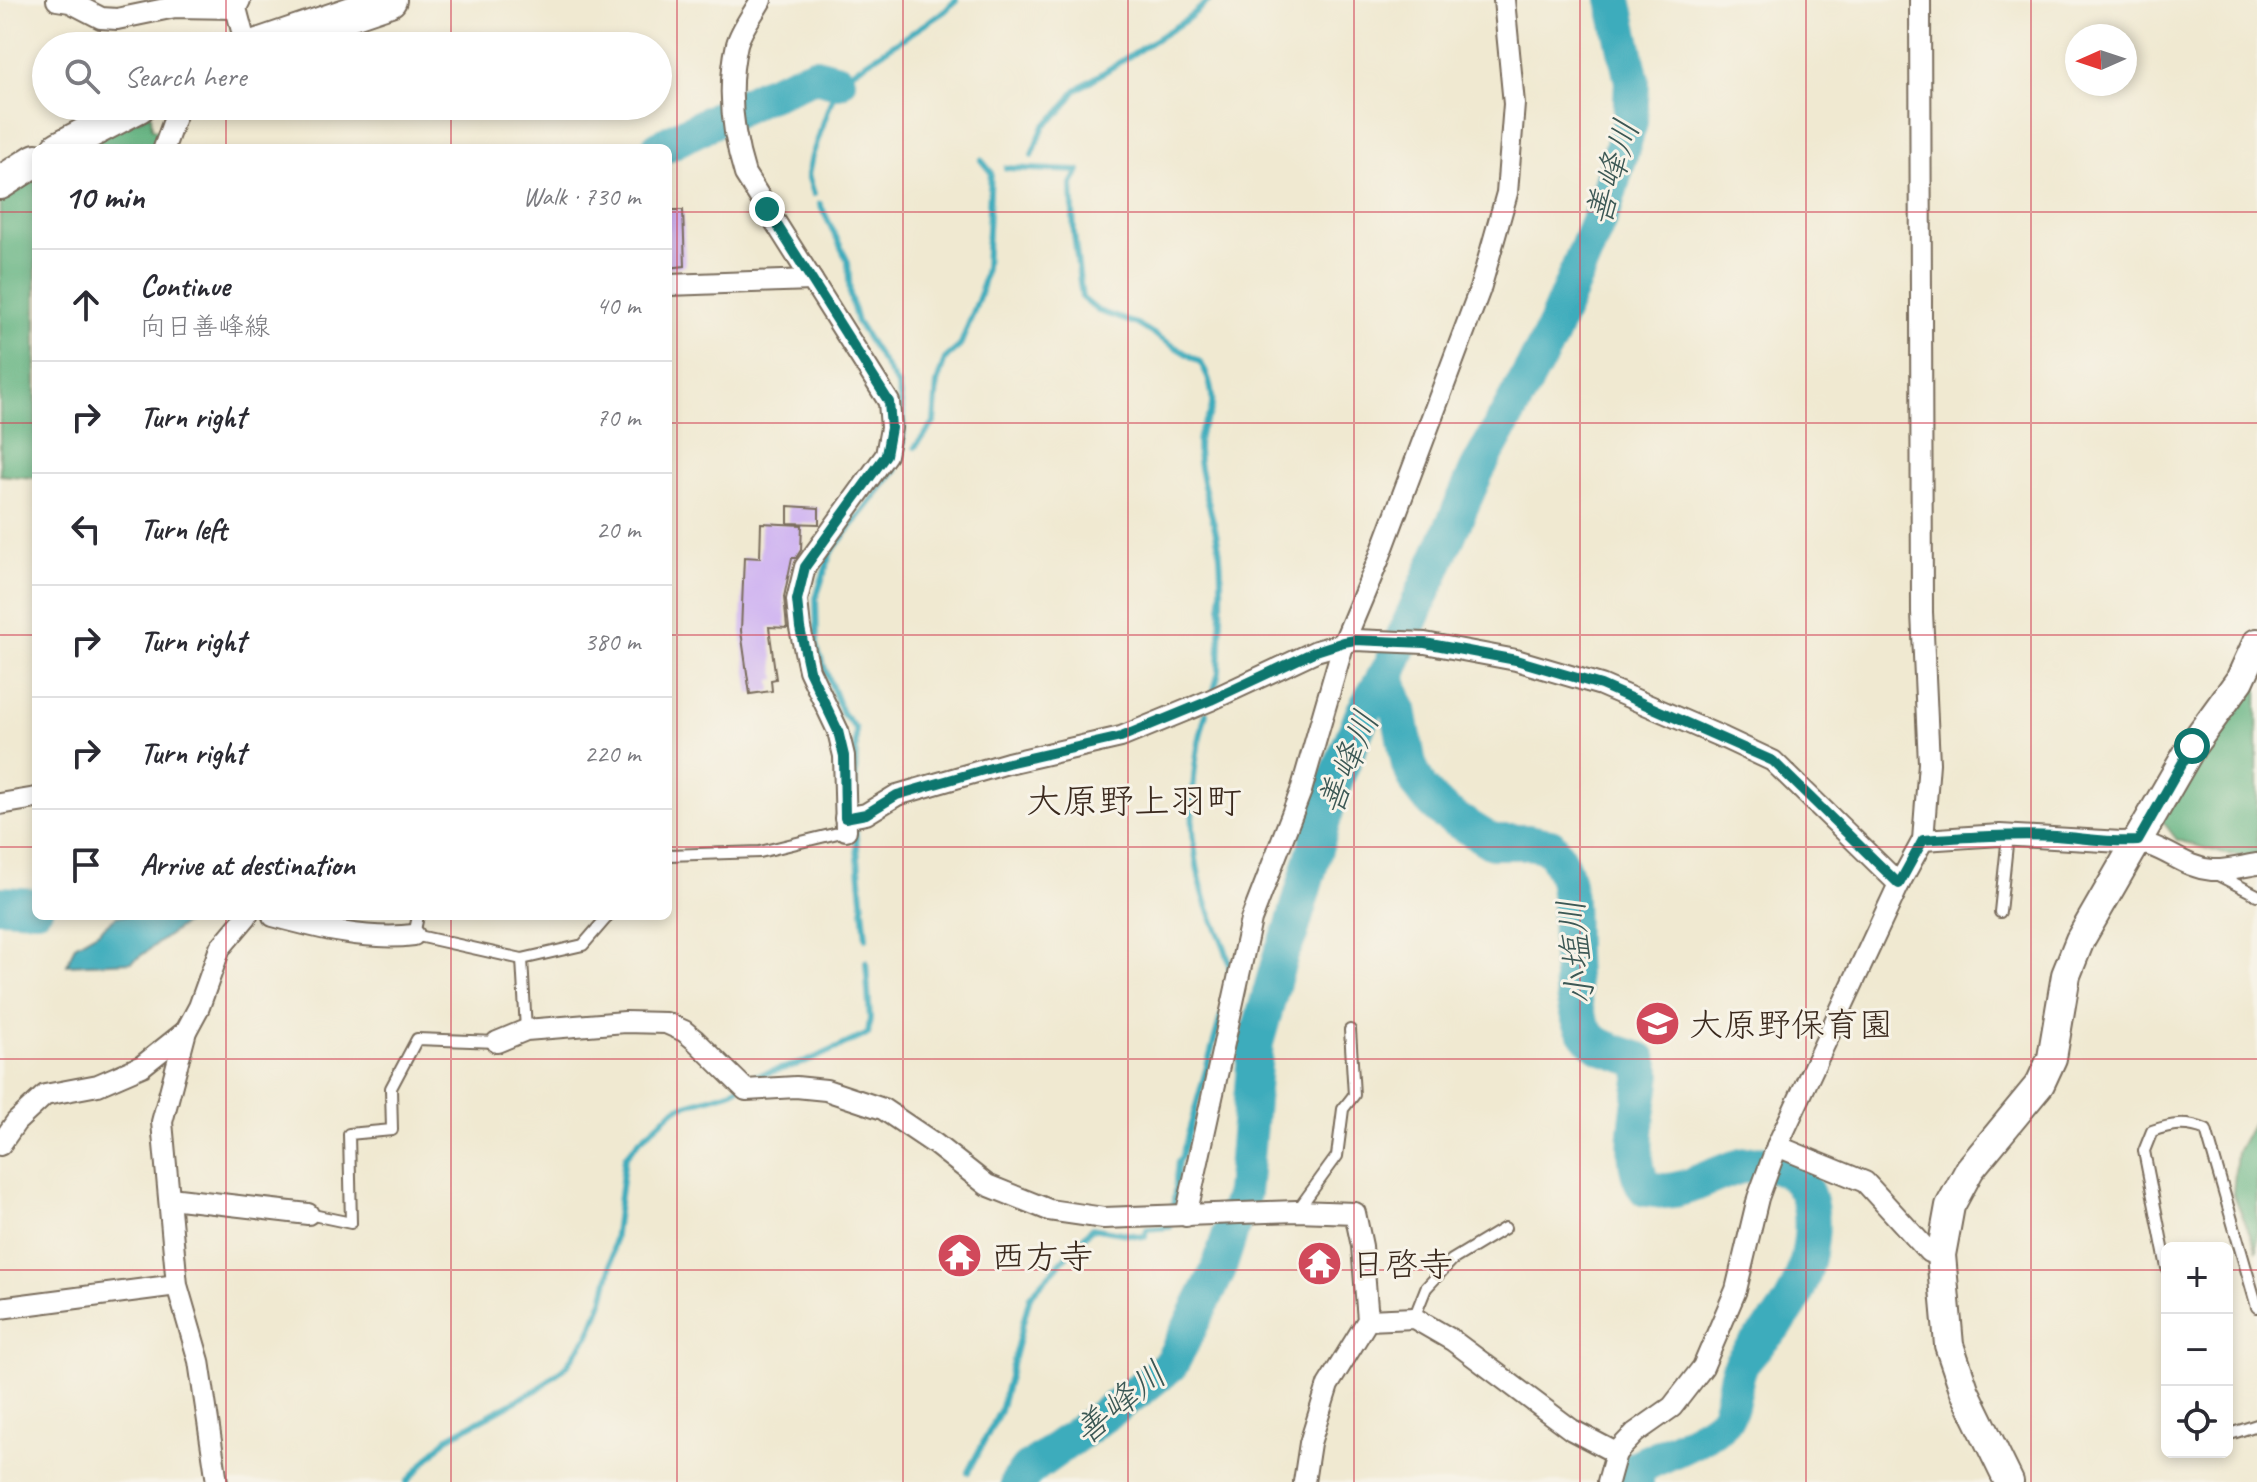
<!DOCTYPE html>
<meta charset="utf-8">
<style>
:root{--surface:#fff;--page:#f2f2f3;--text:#2b2b33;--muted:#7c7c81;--line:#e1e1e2}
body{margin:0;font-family:Caveat,"Klee One",sans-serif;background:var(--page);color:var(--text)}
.controls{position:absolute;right:24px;bottom:24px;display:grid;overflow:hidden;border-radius:12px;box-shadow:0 4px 12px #0003}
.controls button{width:72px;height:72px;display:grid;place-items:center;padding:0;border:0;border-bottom:2px solid var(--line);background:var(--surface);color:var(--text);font:40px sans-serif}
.compass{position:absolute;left:2065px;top:24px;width:72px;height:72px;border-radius:50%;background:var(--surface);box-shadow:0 4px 12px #0003;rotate:267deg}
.stop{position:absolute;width:24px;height:24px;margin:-18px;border:6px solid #0f766e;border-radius:50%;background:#fff}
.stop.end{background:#0f766e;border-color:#fff;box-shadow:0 2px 8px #0008}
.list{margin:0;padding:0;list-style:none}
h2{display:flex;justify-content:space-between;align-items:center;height:104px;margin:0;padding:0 32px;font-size:34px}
h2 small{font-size:26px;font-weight:400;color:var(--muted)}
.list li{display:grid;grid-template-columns:52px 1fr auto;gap:24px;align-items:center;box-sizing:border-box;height:112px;padding:0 32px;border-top:2px solid var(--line)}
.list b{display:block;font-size:30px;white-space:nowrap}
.list p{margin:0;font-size:26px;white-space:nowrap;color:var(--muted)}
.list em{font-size:26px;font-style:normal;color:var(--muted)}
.icon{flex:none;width:44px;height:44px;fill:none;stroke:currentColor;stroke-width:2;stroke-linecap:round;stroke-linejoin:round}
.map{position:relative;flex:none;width:2257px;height:1482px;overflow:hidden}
.search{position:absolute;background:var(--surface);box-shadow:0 4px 12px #0003;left:32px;top:32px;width:640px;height:88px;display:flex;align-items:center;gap:20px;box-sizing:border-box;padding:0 28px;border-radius:44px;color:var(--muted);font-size:30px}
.panel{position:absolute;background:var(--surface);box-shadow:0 4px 12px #0003;left:32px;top:144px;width:640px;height:776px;border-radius:12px}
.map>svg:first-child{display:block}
.forest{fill:#5fb17e;stroke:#4d6e4e;stroke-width:2}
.water{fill:#3eacbc;stroke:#3c6b6d;stroke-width:2}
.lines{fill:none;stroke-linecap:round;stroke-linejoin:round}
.stream{stroke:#3eacbc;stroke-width:6}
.river{stroke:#3eacbc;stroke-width:36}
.building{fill:#cfb3f1}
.service-casing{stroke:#7a6d5d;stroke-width:14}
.minor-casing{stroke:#7a6d5d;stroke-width:24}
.secondary-casing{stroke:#7a6d5d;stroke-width:32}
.primary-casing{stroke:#7a6d5d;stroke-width:36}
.service{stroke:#fff;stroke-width:10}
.minor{stroke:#fff;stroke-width:20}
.secondary{stroke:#fff;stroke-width:28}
.primary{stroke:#fff;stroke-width:32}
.route{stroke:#0f766e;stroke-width:10}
.grid{fill:none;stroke:#d1495b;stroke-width:2;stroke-opacity:0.55}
.labels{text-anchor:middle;stroke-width:6;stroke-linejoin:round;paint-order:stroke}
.poi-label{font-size:34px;fill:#3b2a1e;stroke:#f7f3e8;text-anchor:start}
.water-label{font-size:36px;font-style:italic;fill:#3c5855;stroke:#f7f3e8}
.neighbourhood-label{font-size:36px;fill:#3b2a1e;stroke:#f7f3e8}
</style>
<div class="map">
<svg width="2257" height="1482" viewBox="0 0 2257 1482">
<rect width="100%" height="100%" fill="#f7f3e8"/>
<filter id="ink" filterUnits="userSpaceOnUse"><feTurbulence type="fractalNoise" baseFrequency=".0125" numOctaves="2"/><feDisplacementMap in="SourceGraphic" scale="16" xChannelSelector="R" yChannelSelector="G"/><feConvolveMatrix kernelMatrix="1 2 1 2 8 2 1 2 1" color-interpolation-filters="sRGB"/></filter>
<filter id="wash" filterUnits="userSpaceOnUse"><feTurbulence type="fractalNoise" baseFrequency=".006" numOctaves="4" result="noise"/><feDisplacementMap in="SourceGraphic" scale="32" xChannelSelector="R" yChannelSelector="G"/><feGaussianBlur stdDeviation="1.8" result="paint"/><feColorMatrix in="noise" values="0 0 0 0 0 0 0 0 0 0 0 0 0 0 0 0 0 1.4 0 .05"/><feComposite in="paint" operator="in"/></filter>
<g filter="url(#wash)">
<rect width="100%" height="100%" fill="#f0e9d1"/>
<!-- forest -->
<g class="forest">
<polygon points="151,114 152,129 162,131 157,148 72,148"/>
<polygon points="36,162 36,477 34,478 0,475 0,182"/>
<polygon points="2257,661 2257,856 2224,854 2177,840 2161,819"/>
<polygon points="2257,1115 2257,1251 2233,1193 2237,1152"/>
</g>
<!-- water -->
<polygon class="water" points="117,916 195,916 132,962 67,965 75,945 99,931"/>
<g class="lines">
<!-- stream -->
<g class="stream">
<polyline points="1032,155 1044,126 1061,111 1076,90 1186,20 1210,0"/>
<path d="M1006 168 1079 171 1072 184 1074 234 1082 298 1098 311 1137 324 1200 362C1209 375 1216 398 1210 414 1207 421 1200 428 1199 436 1193 469 1217 520 1220 556 1223 594 1220 634 1219 672L1214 690"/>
<polyline points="814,194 808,175 812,156 838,81 945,11 956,0"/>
<polyline points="820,204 848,262 850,296 857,322 898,386 904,421 902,455"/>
<polyline points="915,447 934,423 937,383 945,359 960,346 980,295 986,268 991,172 981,160"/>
<path d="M1206 713C1189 772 1187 843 1206 902 1214 928 1231 949 1230 978"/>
<polyline points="855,805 856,729 842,713 817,648 816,598 831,552 896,470"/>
<polyline points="855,828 866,938"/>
<polyline points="1173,1209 1178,1161 1182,1156 1221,1016"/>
<polyline points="968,1472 1000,1411 1030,1296 1092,1228 1145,1237 1147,1229 1170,1227"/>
<polyline points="407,1482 447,1438 538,1389 567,1365 589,1335 603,1300 610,1272 625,1157 640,1140 676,1108 733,1091 752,1077 806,1062 868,1034 870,1019 866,962"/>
</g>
<!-- river -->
<g class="river">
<polyline points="659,148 761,97 815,75 838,81"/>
<path d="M1390 668 1389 684 1399 710 1409 765 1420 788 1429 798 1445 813 1492 842H1527L1550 846C1557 857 1563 866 1566 879 1576 921 1558 1011 1594 1041 1605 1050 1626 1055 1640 1060L1644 1072C1641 1106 1625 1160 1646 1189 1652 1189 1659 1191 1665 1191 1706 1189 1746 1146 1788 1171 1829 1195 1809 1279 1786 1311 1774 1329 1754 1344 1742 1362 1732 1378 1736 1406 1724 1420 1707 1438 1661 1455 1638 1467L1633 1479 1635 1482"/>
<polyline points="0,904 36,906"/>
<polyline points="1018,1482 1026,1471 1140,1389 1171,1364 1218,1271 1243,1193 1256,1043 1281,954 1291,932 1333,786 1364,711 1390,668 1477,470 1549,339 1605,205 1630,122 1632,81 1614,0"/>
</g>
</g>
<g id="blocks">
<!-- building -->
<g class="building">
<polygon points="668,210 683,210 685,266 668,268"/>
<polygon points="788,506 819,508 819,524 788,523"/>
<polygon points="761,523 802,525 801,550 796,558 792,558 784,597 787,628 769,627 776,679 771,680 772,691 750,694 741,631 744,557 760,558"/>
</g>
</g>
</g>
<g filter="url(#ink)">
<use href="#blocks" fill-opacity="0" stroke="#7a6d5d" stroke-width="2"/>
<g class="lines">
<defs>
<g id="service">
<polyline points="668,855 760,852 846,831"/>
<polyline points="2216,874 2257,895"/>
<polyline points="2000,912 2008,835"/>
<polyline points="418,916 414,935 522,959 583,945 608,916"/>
<polyline points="522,959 526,1030"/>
<polyline points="1297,1211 1337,1156 1343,1109 1354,1095 1350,1030"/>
<polyline points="308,1214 351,1223 349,1134 392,1130 391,1088 417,1039 497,1042"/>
<path d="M2167 1268 2144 1151 2152 1131C2171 1124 2187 1122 2206 1130L2257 1307"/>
<polyline points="1414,1318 1426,1288 1452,1260 1505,1228"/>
<polyline points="2227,1435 2257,1425"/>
</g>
<g id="minor">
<polyline points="57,0 70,2 101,18 117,19 175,7 236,8"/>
<polyline points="240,0 236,8 246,46"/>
<path d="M761 0C754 13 741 29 737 44 727 88 732 132 745 174L889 402 891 428 886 455 805 567 797 600 800 628 809 670 838 731 844 756 846 830"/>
<polyline points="1920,0 1922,612 1929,763 1923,840 1899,884 1777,1146 1865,1182 1929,1252 1941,1255"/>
<polyline points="164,148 179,106"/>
<polyline points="668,285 812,280"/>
<polyline points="0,804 36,798"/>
<polyline points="845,818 866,814 897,795 1008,763 1121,737 1211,700 1316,651 1355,640 1425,643 1516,660 1601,685 1724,738 1773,761 1899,884"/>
<path d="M1923 840 2000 835 2121 842C2162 839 2177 867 2212 870 2226 871 2243 866 2257 864"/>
<path d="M273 916C318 928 367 941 414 935"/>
<polyline points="497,1042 526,1030 625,1022 666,1023 684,1031 695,1040 746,1090 796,1087 826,1090 883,1109 935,1144 987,1185 1049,1210 1104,1218 1297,1211 1355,1213 1362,1246 1368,1320 1328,1385 1310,1443 1304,1482"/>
<polyline points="0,1145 16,1122 45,1095 98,1085 142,1066 186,1031"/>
<polyline points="170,1198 308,1214"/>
<polyline points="1186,1216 1251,920 1301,791 1344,642 1378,561 1480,289 1507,193 1514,104 1504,0"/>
<polyline points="0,1308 177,1285"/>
<polyline points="1368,1320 1414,1318 1452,1340 1572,1430 1616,1453 1635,1433 1672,1407 1703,1367 1736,1290 1758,1198 1777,1146"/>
<polyline points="217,1482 199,1361 177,1285 162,1122 186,1031 199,1007 220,948 247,916"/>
<polyline points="1608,1482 1616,1453"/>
</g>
<polyline id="secondary" points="2009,1482 1965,1392 1949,1345 1941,1255 1950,1206 1970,1169 2040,1084 2052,1058 2066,975 2080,940 2192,746 2240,680 2257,643"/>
<g id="primary">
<polyline points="255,46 390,0"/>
<polyline points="59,148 139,106"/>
<polyline points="0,183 36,160"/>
</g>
</defs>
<!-- service casing -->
<use href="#service" class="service-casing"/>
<!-- minor casing -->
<use href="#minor" class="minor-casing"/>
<!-- secondary casing -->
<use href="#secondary" class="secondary-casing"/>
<!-- primary casing -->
<use href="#primary" class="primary-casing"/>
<!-- service -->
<use href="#service" class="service"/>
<!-- minor -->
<use href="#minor" class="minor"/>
<!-- secondary -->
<use href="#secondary" class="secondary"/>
<!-- primary -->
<use href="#primary" class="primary"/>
</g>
</g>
<g class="lines" filter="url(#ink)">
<!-- route -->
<path class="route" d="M767 209 889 402 891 428 886 455 805 567 797 600 800 628 809 670 838 731 844 756 845 818 866 814 897 795 1008 763 1121 737 1211 700 1316 651 1344 642 1355 640 1425 643 1516 660 1601 685 1773 761 1899 884 1923 840C1968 837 2012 834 2056 836 2084 838 2111 843 2138 841L2192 746"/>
</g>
<!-- grid -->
<path class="grid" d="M226 0V46M451 0V46M677 0V1482M903 0V1482M1128 0V1482M1354 0V1482M1580 0V1482M1806 0V1482M2031 0V1482M226 106V148M451 106V148M0 212H36M668 212H2257M0 423H36M668 423H2257M0 635H36M668 635H2257M0 847H36M668 847H2257M226 916V1482M451 916V1482M0 1059H2257M0 1270H2167M2227 1270H2257"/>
<!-- icons -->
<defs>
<symbol id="school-disc" viewBox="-11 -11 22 22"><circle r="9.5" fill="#d1495b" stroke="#f7f3e8"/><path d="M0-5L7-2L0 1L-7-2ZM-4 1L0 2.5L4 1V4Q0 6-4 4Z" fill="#fff"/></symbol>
<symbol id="temple-disc" viewBox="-11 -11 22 22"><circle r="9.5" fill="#d1495b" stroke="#f7f3e8"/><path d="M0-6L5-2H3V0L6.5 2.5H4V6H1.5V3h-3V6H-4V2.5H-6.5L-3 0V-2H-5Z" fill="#fff"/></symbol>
</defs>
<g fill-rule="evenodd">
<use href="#school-disc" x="1632" y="998" width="51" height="51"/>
<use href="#temple-disc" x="934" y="1230" width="51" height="51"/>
<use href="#temple-disc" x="1294" y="1238" width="51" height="51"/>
</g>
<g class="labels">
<!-- poi labels -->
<g class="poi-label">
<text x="1689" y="1036">大原野保育園</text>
<text x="991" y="1268">西方寺</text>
<text x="1351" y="1276">日啓寺</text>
</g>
<!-- water labels -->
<g class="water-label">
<text transform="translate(1611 172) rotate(-73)" y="13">善峰川</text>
<text transform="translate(1347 762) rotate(-68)" y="13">善峰川</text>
<text transform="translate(1575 953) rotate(-96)" y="13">小塩川</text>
<text transform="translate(1119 1402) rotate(-39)" y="13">善峰川</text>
</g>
<!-- neighbourhood labels -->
<g class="neighbourhood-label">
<text x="1134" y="813">大原野上羽町</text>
</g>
</g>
</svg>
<div class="controls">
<button>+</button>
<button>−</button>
<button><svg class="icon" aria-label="locate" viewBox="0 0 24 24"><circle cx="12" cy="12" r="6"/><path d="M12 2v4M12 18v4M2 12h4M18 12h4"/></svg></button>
</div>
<svg class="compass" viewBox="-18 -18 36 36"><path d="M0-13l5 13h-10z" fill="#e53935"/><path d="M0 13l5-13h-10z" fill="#7c7c81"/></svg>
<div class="stop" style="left:2192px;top:746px"></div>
<div class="stop end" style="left:767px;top:209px"></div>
<div class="search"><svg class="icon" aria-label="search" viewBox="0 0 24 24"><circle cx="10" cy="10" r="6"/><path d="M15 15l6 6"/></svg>Search here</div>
<section class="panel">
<h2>10 min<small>Walk · 730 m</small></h2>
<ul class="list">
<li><svg class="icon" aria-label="ahead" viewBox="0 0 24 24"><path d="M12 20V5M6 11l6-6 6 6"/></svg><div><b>Continue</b><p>向日善峰線</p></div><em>40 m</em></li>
<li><svg class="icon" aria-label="right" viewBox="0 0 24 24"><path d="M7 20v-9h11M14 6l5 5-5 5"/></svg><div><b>Turn right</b></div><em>70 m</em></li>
<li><svg class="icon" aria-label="left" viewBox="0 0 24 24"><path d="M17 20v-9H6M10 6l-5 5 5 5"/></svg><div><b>Turn left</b></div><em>20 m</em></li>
<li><svg class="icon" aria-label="right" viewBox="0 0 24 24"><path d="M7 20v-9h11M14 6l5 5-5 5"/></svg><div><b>Turn right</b></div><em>380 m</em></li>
<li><svg class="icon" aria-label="right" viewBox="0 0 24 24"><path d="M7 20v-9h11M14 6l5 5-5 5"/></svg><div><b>Turn right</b></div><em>220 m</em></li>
<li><svg class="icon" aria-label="arrive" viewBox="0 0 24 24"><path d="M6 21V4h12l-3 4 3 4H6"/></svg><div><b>Arrive at destination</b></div></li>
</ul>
</section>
</div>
